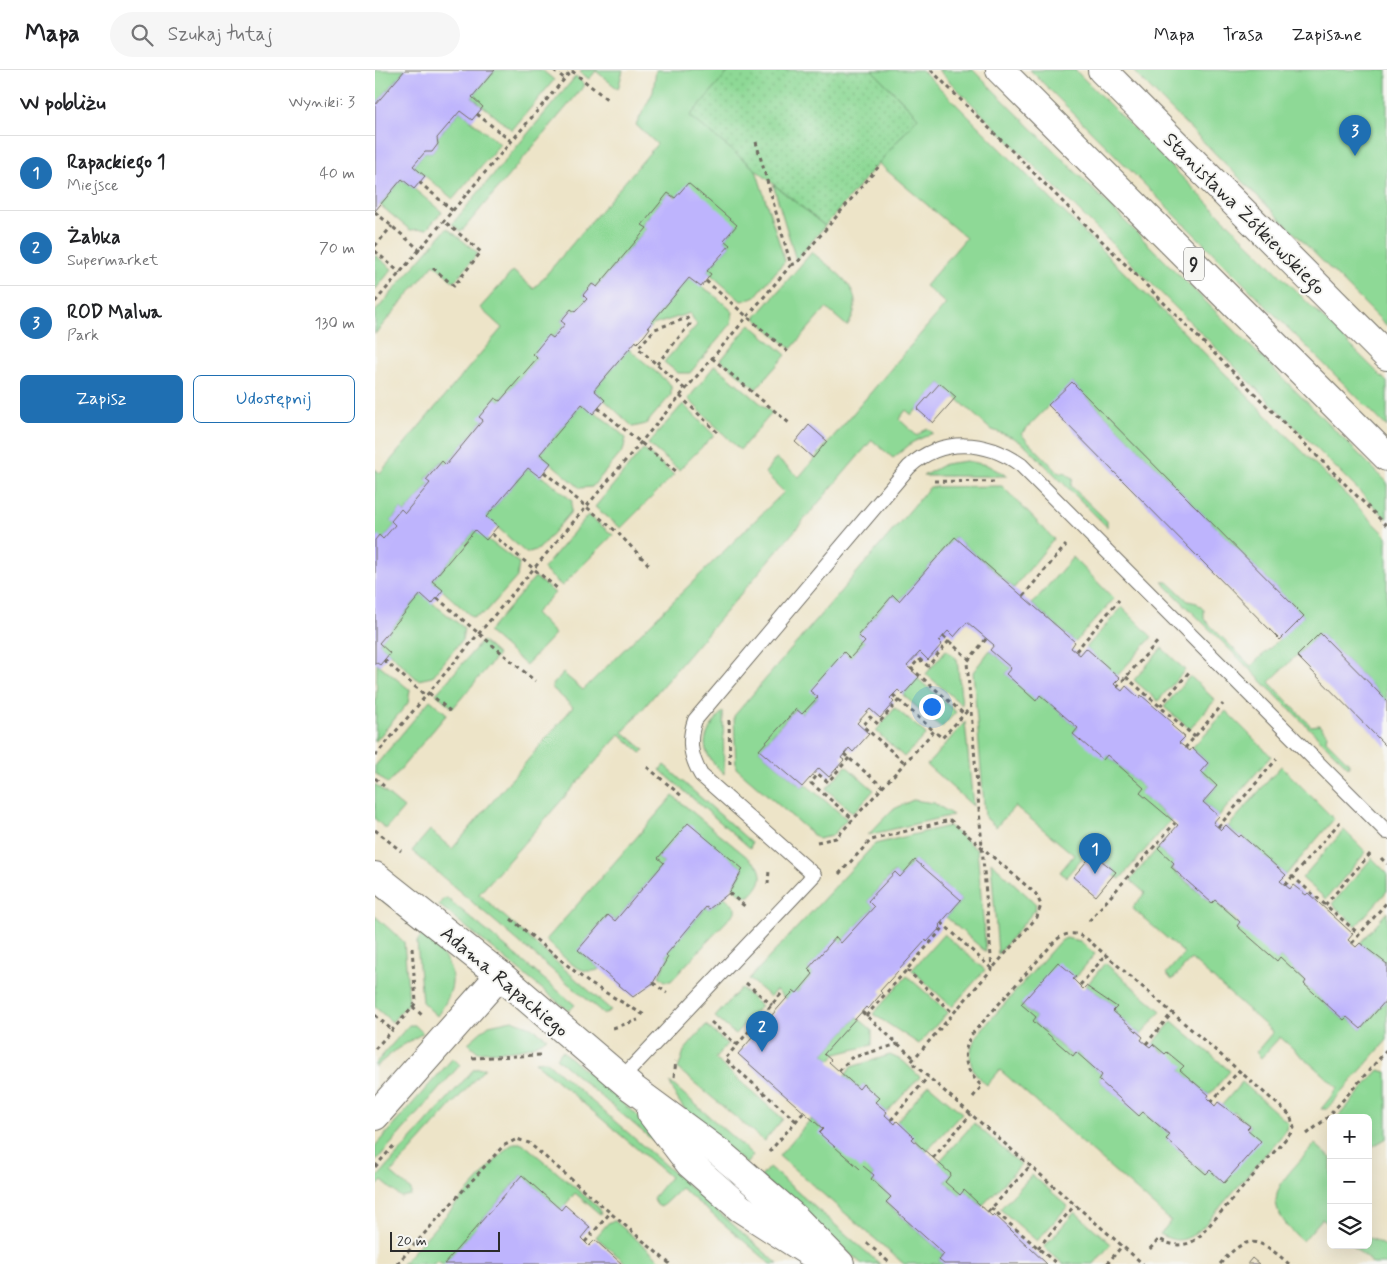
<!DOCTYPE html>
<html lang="pl">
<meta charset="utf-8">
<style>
:root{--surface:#fff;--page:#f6f6f6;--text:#202124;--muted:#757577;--line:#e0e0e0;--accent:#1f6fb2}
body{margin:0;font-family:Mynerve,sans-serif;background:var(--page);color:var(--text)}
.controls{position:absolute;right:15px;bottom:15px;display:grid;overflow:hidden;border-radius:8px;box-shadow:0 5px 20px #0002}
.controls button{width:45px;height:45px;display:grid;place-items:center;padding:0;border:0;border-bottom:1px solid var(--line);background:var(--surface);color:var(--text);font:25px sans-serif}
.scale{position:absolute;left:15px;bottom:12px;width:110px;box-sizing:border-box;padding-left:5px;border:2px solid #2b2b2b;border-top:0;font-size:14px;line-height:18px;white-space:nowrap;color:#2b2b2b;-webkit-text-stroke:4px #f6f6f2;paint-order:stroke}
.you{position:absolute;left:556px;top:636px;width:18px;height:18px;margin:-12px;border:4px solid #fff;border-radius:50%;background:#1a73e8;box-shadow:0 0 0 8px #1a73e833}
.badge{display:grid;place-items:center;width:32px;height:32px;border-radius:50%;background:var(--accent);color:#fff;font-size:16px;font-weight:700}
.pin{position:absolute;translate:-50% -41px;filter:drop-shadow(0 1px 2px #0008)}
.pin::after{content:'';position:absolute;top:26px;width:18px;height:15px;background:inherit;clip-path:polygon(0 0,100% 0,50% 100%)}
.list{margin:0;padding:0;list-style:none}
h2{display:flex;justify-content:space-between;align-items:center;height:65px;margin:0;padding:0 20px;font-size:21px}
h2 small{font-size:16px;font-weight:400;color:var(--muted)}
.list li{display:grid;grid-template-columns:32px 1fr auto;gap:15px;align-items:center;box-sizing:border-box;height:75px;padding:0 20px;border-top:1px solid var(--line)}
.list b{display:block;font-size:19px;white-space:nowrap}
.list p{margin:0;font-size:16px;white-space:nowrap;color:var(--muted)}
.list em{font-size:16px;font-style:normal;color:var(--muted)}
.actions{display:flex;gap:10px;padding:15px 20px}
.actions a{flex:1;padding:11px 0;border:1px solid var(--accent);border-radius:8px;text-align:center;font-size:18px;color:var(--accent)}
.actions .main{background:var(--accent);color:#fff}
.icon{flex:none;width:28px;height:28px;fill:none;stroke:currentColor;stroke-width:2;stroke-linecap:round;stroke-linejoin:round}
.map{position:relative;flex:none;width:1012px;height:1194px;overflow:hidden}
header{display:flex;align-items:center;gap:30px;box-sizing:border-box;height:70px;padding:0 25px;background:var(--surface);border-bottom:1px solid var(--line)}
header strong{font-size:24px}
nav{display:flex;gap:28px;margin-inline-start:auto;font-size:18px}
.search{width:350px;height:45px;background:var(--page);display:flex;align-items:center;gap:12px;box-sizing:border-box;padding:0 18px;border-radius:28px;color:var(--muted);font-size:19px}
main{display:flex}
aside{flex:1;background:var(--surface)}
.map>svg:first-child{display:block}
.green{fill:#8ed996;stroke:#5c8260}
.park{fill:url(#park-dots);stroke:#5c8260}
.building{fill:#beb4fd}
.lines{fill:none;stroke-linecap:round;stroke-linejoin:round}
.service-casing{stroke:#6f6c62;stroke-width:16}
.minor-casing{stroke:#6f6c62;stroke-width:30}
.primary-casing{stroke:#6f6c62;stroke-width:30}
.path{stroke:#6f6c62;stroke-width:3;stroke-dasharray:4 4;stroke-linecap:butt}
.service{stroke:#fff;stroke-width:14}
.minor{stroke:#fff;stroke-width:28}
.primary{stroke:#fff;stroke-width:28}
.labels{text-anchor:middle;stroke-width:4;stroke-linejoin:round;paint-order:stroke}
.shield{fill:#f6f6f2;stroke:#686867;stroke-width:1}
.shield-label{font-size:19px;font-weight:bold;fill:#2b2b2b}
.street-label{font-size:20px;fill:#2b2b2b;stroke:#f6f6f2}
</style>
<header>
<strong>Mapa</strong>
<div class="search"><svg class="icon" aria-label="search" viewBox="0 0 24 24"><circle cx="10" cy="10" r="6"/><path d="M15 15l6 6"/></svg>Szukaj tutaj</div>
<nav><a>Mapa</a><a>Trasa</a><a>Zapisane</a></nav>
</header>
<main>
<aside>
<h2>W pobliżu<small>Wyniki: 3</small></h2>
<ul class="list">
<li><span class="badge">1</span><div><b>Rapackiego 1</b><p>Miejsce</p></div><em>40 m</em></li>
<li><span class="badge">2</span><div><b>Żabka</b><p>Supermarket</p></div><em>70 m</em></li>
<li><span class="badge">3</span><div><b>ROD Malwa</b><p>Park</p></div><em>130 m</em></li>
</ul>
<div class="actions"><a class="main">Zapisz</a><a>Udostępnij</a></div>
</aside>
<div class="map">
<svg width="1012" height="1194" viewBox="0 0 1012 1194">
<defs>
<pattern id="park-dots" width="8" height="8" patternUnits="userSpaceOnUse" patternTransform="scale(1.25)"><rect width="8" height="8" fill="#8ed996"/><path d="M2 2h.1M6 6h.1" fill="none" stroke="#7bba81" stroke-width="1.8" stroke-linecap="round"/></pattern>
</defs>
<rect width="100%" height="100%" fill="#f6f6f2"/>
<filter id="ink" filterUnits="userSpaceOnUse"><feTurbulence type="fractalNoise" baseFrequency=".02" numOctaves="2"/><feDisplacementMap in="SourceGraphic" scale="10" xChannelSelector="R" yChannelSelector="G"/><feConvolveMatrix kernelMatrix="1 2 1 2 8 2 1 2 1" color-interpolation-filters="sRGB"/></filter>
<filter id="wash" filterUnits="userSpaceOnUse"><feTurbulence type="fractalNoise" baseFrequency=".0096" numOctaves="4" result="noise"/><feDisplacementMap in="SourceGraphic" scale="20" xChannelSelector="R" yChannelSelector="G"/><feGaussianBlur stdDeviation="1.12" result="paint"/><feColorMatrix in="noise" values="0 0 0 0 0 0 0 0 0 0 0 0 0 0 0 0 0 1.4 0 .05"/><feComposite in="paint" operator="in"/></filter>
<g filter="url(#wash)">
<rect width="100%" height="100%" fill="#ede4c8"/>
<!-- green -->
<g class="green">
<polygon points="0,0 30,0 0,35"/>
<polygon points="120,0 167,0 179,10 137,60 97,27"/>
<polygon points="207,0 248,0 243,19 221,1 214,9 205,2"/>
<polygon points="281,0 355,0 316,46 381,100 410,191 379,228 366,231 332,201 355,175 349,170 362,155 293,123 267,154 272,158 222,217 217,214 208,225 212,229 200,242 196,239 186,251 190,254 178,268 158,284 162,288 125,331 120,328 108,350 71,395 67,391 51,409 55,413 30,443 26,439 16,451 20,455 8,469 0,470 0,399 5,403 127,258 105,238 138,201 159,219 282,74 261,55 278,22"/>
<polygon points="497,0 547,0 1012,466 1012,631 945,563 894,612 936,656 944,655 952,664 951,670 974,693 974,698 787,512 793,512 813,531 822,533 829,540 829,549 876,596 929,546 697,312 646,364 684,403 690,402 698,409 696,416 732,451 732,457 651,376 639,368 615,359 565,313 537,345 531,340 524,349 542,366 552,358 558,363 538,372 518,388 497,370 248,662 269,680 266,683 245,664 104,824 236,940 229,944 37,781 55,760 77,779 198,637 176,617 188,603 208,620 409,422 390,403 401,388 424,407 571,234 550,216 591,168 503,93 543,47"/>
<polygon points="563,0 598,0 1012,412 1012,449"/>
<polygon points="655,0 700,0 1012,312 1012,357"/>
<polygon points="757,0 1012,0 1012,256"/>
<polygon points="201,6 210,15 86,162 77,154"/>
<polygon points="85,41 125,74 78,129 38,96 50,82 57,82 63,74 62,68"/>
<polygon points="27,109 67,142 52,159 35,160 5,135"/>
<polygon points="398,114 450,156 421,190"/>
<polygon points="72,158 103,183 79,212 59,194 0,264 0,242"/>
<path d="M437 182C461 203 496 221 472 256L451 238 416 279 380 248Z"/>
<polygon points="0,185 17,199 0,220"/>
<polygon points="314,208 338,224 358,242 356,254 315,303 303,303 289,292 322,255 315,243 278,255 275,258 273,257"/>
<polygon points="375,254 411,285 381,319 346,290"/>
<polygon points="254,279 296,315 296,325 271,354 258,357 219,320"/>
<polygon points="340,295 397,343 365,380 313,329"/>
<polygon points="207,334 233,352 251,368 248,381 217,417 205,418 165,384"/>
<polygon points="308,334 339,365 304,400 273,374"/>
<polygon points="268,379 299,405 246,458 220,437"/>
<polygon points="591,391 612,395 632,406 548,406 570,394"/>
<polygon points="153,398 178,414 197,431 196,442 164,479 151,483 111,447"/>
<polygon points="627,416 679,469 639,518 580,467 524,531 518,525 483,565 490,572 475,588 469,583 436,621 443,627 427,644 420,639 384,680 427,717 430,714 472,749 457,766 443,769 361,698 359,646 555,417"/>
<polygon points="213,445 238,465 187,516 168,499"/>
<polygon points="100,460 144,493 142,507 110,543 97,547 57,511"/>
<polygon points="698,487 739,529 700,572 657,534"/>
<polygon points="160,507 180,523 160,543 180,564 151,595 113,562"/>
<polygon points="46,524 89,558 87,570 57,607 43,610 4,573"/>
<polygon points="747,537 777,567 742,606 711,578"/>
<polygon points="107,571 123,585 78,638 61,624"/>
<polygon points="787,578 810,600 783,631 759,610"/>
<polygon points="571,580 582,589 587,635 551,604"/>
<polygon points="615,580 636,598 631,604 661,630 665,625 703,658 698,664 732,685 769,718 765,723 796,750 745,809 738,805 741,802 714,780 691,807 685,802 699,785 640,736 621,757 610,747 598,602"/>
<polygon points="2,593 35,620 33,633 0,672"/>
<polygon points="815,606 840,630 815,659 789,637"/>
<polygon points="542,608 581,642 566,658 528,625"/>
<polygon points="55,630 72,644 13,714 0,703 0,696"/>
<polygon points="520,638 551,664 529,687 501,661"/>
<path d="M348 641 349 704C322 679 326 667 348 641Z"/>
<polygon points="851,641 896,686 844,746 828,732 842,716 826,701 833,693 817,678"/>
<polygon points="590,652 598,736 552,695"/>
<polygon points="289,695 377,773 375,778 285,700"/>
<polygon points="471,696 499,720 478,743 451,719"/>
<polygon points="906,696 959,749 911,805 866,765 864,767 853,757"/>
<polygon points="0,714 29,738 11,759 0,749"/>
<path d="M298 726 383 796C390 809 384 816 375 826H369L358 818 368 799 313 754 283 788 289 793 240 851 233 845 203 880 225 899C204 909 186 883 171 870Z"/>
<polygon points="538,730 559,733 578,745 493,765 517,740"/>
<polygon points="574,756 602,780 611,882 571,847 586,830 540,790 525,807 519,802 493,831 499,837 466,873 461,868 433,899 438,904 422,923 411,929 401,920 395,927 374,909 500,774"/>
<polygon points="969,760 991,782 951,829 927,808"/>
<polygon points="783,778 799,793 796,798 836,833 840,830 902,891 905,887 931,911 929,914 969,950 972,947 986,959 1012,929 1012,970 952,1039 946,1039 963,1018 905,967 886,988 881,982 898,962 816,889 797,910 791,904 809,883 757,838 770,823 755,810"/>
<polygon points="997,788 1012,803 1012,821 981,856 957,834"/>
<polygon points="616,792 661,834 660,840 623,884"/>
<polygon points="350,827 360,837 360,842 296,911 290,911 284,906 293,887 291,885 331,837 334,839"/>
<polygon points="72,828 200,935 194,941 64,835 68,829"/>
<polygon points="1012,842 1012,894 985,873"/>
<polygon points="0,846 29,872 34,932 17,952 0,937"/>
<path d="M47 864C79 892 88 910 62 946L47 932 42 872Z"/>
<polygon points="569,864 610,900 577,937 537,900"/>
<path d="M691 868 705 871 720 884 701 907 646 935 661 947 658 951 697 986 701 982 727 1005 724 1010 764 1045 768 1042 795 1065 791 1069 831 1104 835 1100 849 1113 875 1056 859 1042 856 1044 847 1035 867 1012 913 1053 910 1062 827 1158C812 1171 802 1174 785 1164L796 1151 625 1000 612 1015C593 1000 591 986 602 965L684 872Z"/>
<polygon points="730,893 786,941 766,965 738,941 742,937 711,916"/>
<polygon points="532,906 573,942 544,974 498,944"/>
<polygon points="366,918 386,936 360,964 340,947"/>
<polygon points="482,947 497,960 497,975 461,984 456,990 449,984"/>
<path d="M137 950 156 957 172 968C155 982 125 981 103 982L93 973 114 955Z"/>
<polygon points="797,951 855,1001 834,1025 805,1000 808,996 778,974"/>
<polygon points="34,955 40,955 48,963 22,979 0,997 0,994"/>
<polygon points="331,955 352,974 340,989 408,1049 389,1071 303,999 309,981"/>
<polygon points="187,981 266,1049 301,1090 181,988"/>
<polygon points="515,985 528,991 545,1007 512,1042 500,1032 503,1028 489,1014 484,1019 470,1006 476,997"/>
<polygon points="78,988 85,995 0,1092 0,1076"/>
<polygon points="171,991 403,1194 396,1194 306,1118 286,1137 282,1135 278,1128 295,1107 160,992"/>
<polygon points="110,998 16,1103 36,1120 36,1125 26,1127 7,1111 0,1118 0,1110 99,999"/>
<polygon points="1004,1000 1012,1002 1012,1068 993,1079 993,1048 962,1048"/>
<path d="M295 1012 378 1085 371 1094C346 1072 303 1044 295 1012Z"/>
<polygon points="554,1015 587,1043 551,1082 522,1051"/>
<polygon points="436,1049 499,1105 496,1109 516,1127 511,1133 569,1184 564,1190 569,1194 529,1194 404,1086"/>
<polygon points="599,1053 646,1095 607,1136 590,1121 585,1125 570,1112 576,1104 563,1093"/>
<polygon points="139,1073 145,1073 151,1076 224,1138 226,1145 200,1123 186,1140 147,1105 69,1194 61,1191 59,1194 27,1194 131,1079"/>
<path d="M940 1074 956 1088V1156L947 1149 928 1171C879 1129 906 1113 940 1074Z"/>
<polygon points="394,1097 505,1194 487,1194 386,1107"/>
<polygon points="657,1105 693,1136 662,1171 625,1139"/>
<polygon points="700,1142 736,1174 719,1194 688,1194 669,1177"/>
<polygon points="240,1151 290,1194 252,1194 221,1167 234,1152"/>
<polygon points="993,1167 1012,1177 1012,1194 998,1194 977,1175 993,1175"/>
</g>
<!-- park -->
<polygon class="park" points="355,0 497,0 543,47 450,156 315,46"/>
<g id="blocks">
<!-- building -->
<g class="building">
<polygon points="30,0 120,0 97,27 108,37 97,50 85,41 62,68 63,74 57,82 50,82 38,96 50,106 39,119 27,109 0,141 0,35"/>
<polygon points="313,113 362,155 349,170 355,175 332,201 336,204 326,217 314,208 273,257 275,258 269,266 262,273 261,271 219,320 230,330 218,344 207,334 165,384 176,393 165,407 153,398 111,447 123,456 111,470 100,460 57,511 68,520 57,534 46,524 4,573 15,583 5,595 2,593 0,594 0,470 4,465 8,469 20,455 16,451 26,439 30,443 55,413 51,410 67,391 71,395 108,350 104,347 120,328 125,331 162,288 158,284 174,265 178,268 190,254 186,251 196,239 200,242 212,229 208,225 217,214 222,217 272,158 267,155 293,123 300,128"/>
<polygon points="697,312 929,546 905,570 673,335"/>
<polygon points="565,313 581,327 558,353 542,339"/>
<polygon points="434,355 452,371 438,388 420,372"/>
<polygon points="580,467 700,572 696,578 705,585 711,578 745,608 739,614 742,617 747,621 751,616 764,628 766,625 798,653 796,655 810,667 804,673 815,681 817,678 833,693 826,701 842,716 828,732 844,746 838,753 846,760 851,755 864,767 866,765 911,805 905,811 915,819 918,815 931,825 933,823 978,864 973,870 981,877 985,873 1012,894 1012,929 986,959 972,947 969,950 929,914 931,911 905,887 902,891 862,856 865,852 840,830 837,833 796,797 799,793 783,778 803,755 765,723 769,718 732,685 728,690 698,664 703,658 665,625 661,631 631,604 636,598 615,580 619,575 592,552 579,567 573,561 564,571 567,574 553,590 545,582 532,596 544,607 528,625 523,620 515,628 519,632 505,648 495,639 482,653 494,664 478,682 474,678 466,688 469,690 454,707 444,698 427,717 384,680 421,639 427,644 443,627 435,621 469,582 475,588 490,572 483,565 518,525 524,531"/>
<polygon points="945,563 1012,631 1012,677 922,586"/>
<polygon points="313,753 368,799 354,823 334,839 331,837 291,885 293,887 278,913 258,927 203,880 233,845 240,851 289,793 283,788"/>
<polygon points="718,784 741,802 721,826 698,807"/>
<polygon points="540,790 586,830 564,855 566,857 552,872 551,870 505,921 507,923 493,939 491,937 449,984 456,990 454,992 484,1019 488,1014 504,1028 500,1032 512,1042 510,1045 520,1054 522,1051 539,1067 537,1069 576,1104 570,1112 585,1125 589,1120 617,1146 619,1144 672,1194 569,1194 564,1190 569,1184 511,1132 516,1127 496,1109 499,1105 488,1096 485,1099 444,1063 448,1059 363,984 411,929 419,921 422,923 438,904 433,899 461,867 466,873 499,837 493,831 520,802 525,807"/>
<polygon points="683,892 701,907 698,909 708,919 711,916 742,937 738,941 768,967 766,970 771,974 775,977 778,974 790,984 792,982 809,996 805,1000 834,1025 832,1028 840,1036 843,1032 875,1056 872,1059 886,1071 849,1113 835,1100 831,1104 791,1069 795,1065 768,1042 764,1046 724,1010 727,1005 701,982 698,986 658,951 661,947 646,934"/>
<polygon points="147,1105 186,1140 190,1135 215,1157 206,1168 214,1176 220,1170 247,1194 69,1194"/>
<polygon points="877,1188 884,1194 872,1194"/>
</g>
</g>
</g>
<g filter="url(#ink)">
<use href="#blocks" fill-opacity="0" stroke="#6f6c62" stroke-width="1"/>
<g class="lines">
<defs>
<path id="service" d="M246 1009 439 805 326 705C315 686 313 670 320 650L534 397C567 367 611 370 646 395L1012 762"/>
<g id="minor">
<polyline points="0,806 125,905 257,1018 345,1083 419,1147 465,1194"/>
<polyline points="276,1043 315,1094 365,1138 446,1190"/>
<polyline points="0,1046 125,905"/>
</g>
<g id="primary">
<polyline points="625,0 1012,387"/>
<polyline points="727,0 1012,286"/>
</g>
</defs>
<!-- service casing -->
<use href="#service" class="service-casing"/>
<!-- minor casing -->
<use href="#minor" class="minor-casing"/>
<!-- primary casing -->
<use href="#primary" class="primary-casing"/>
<!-- path -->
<g class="path">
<polyline points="179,0 190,9"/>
<polyline points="556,0 1012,456"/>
<polyline points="197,1 233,30"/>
<polyline points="102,44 137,72"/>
<polyline points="44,112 78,141"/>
<polyline points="0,142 45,180"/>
<polyline points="0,176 17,156"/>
<polyline points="0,181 25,203"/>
<polyline points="416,195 422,193 505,95"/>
<polyline points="58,198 79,216 106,182 69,151"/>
<polyline points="331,211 413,282"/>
<polyline points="0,232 197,0"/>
<polyline points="337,288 414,353"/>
<polyline points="282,294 315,254 312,248 280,259 263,278 311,320"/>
<polyline points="305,326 342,362"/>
<polyline points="223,338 302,402"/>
<polyline points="169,402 242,462 274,495"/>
<polyline points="559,411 620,412"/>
<polyline points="117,464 183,519"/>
<polyline points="648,526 691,475"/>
<polyline points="62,528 160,611"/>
<polyline points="568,566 594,589"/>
<polyline points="611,569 592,592 617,899 536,992 768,1194"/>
<polyline points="574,571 553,596 544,589 536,598 589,644"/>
<polyline points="701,581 744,530"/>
<polyline points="9,590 51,626"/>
<polyline points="751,607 820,667"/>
<polyline points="742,617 784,570"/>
<polyline points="54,623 75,641"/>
<polyline points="518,625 559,661"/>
<polyline points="524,630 503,654 495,647 488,656 530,693"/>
<polyline points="785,636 815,601"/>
<polyline points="354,650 355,696"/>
<polyline points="810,678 848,634"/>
<polyline points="469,684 508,717"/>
<polyline points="0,686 416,195 381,72"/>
<polyline points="474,688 453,712 443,704 436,713 478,749"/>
<polyline points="272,697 308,727"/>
<polyline points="0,708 10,717"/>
<polyline points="843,757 902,689"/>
<polyline points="0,760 26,781"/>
<polyline points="442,772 461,768 559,661 567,668 595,638"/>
<polyline points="1006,788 1012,794"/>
<polyline points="464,804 496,770 575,750 661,824 666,835 662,847 617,899 566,852"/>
<polyline points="917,806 984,864"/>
<polyline points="393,814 394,800"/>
<polyline points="910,815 965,752"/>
<polyline points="354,823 372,838"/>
<polyline points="950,835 996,783"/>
<polyline points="136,849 214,913 271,946"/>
<polyline points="714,851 800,753"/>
<polyline points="977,873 1012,832"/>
<polyline points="37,878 41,932 38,937"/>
<polyline points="532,900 578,943"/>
<polyline points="278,913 292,923"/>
<polyline points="371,913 397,935"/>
<polyline points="705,915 731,885"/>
<polyline points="406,924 350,989 421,1051"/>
<polyline points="487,942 539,988"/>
<polyline points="0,945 17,960"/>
<polyline points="491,946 570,856"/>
<polyline points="336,952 362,975"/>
<polyline points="238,958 263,950"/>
<polyline points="771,974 797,943"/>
<polyline points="0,979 38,937 47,945"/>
<polyline points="97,988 165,985"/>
<polyline points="464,1001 476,988 523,974"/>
<polyline points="299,1007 301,991"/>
<path d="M598 1027 607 1016C590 1001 585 985 597 964L681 870C691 862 701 862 711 868L915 1045 919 1058 915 1064 823 1168C811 1177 798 1177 784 1169L774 1180"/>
<polyline points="836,1032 864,1001"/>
<polyline points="516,1050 553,1007"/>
<polyline points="932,1064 952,1048 1012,980"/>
<polyline points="394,1082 429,1042"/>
<polyline points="558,1088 596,1044"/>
<polyline points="0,1097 20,1074"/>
<polyline points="616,1138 682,1194"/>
<polyline points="613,1142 655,1096"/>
<polyline points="210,1172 235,1143"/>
<polyline points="492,1173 516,1194"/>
<polyline points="663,1178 700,1135"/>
<polyline points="22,1194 128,1076 142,1069 154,1073 295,1194"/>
<polyline points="732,1194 747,1176"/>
<path d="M845 1194C873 1162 884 1168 914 1194"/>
</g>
<!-- service -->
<use href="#service" class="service"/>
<!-- minor -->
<use href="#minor" class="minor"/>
<!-- primary -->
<use href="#primary" class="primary"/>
</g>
</g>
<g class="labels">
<!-- shield labels -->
<rect class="shield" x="809" y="177.5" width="20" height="33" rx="4"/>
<g class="shield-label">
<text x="819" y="201">9</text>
</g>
<!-- street labels -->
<g class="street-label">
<text transform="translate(870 143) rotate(45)" y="7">Stanisława Żółkiewskiego</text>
<text transform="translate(130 911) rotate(40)" y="7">Adama Rapackiego</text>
</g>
</g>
</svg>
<div class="controls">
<button>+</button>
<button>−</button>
<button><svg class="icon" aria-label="layers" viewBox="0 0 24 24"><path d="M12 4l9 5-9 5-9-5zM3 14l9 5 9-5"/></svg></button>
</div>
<div class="scale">20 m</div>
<div class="you"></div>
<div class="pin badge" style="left:720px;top:804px">1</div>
<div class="pin badge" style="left:387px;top:982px">2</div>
<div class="pin badge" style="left:980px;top:86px">3</div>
</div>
</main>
